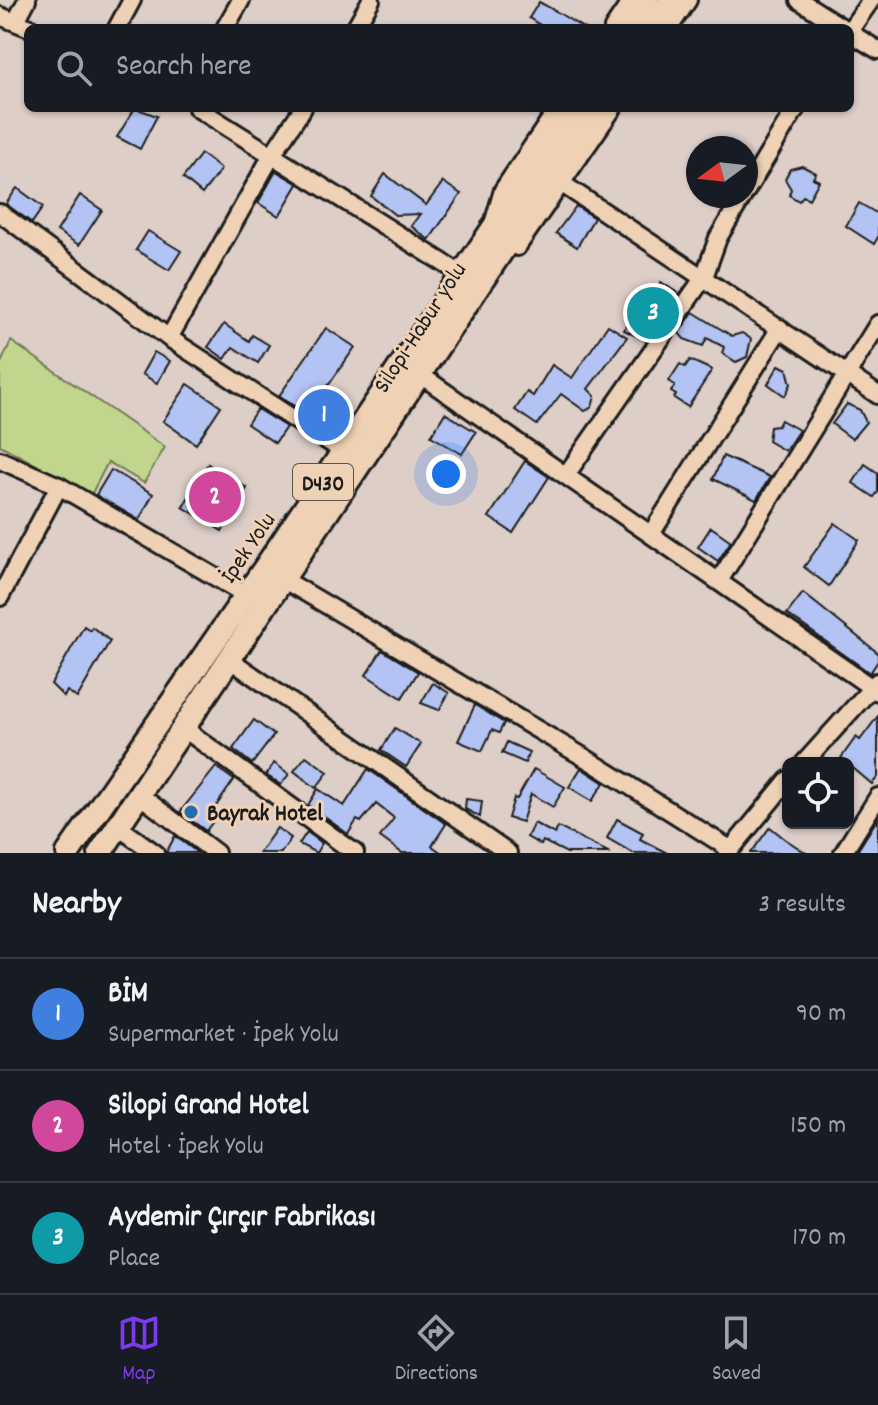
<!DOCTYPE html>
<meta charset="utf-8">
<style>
:root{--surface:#171b24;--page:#20242c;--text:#f1f3f6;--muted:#9ea1a6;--line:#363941;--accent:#7c3aed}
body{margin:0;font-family:Dekko,sans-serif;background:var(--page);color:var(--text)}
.controls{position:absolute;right:24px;bottom:24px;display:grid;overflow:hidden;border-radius:12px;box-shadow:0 2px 6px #0004}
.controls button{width:72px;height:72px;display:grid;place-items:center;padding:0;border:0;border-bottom:2px solid var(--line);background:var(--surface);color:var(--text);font:40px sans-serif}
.compass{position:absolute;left:686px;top:136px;width:72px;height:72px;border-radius:50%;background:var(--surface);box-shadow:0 2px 6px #0004;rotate:255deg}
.you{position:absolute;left:446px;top:474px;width:28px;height:28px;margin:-20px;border:6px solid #fff;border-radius:50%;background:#1a73e8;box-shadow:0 0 0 12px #1a73e833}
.badge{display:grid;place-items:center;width:52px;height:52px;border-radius:50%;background:var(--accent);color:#fff;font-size:26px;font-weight:700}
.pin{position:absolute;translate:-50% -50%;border:4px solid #fff;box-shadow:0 2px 8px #0006}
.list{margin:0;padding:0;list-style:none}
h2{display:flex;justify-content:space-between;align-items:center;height:104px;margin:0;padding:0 32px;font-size:34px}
h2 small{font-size:26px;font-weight:400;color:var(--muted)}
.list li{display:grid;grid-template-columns:52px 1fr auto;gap:24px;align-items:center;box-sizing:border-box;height:112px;padding:0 32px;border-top:2px solid var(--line)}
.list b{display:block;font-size:30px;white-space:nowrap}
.list p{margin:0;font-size:26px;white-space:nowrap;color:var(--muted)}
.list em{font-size:26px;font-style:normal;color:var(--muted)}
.icon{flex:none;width:44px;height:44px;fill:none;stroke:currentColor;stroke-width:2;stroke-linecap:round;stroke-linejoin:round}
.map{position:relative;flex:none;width:878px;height:853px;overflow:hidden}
.search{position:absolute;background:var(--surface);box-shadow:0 2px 6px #0004;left:24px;right:24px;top:24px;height:88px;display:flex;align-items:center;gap:20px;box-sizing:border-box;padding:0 28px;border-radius:12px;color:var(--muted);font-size:30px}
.sheet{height:440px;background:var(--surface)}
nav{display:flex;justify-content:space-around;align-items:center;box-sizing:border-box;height:112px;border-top:2px solid var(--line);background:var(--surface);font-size:22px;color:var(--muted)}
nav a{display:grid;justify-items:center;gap:4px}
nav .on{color:var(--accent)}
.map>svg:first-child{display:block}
.green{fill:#c1d68c;stroke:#6e7954;stroke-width:2}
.building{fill:#b3c4f4;stroke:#1c1c1c;stroke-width:2}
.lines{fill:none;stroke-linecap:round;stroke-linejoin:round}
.minor-casing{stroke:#1c1c1c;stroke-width:22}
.highway-casing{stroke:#1c1c1c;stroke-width:28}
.minor{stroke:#efd2b5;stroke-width:16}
.highway{stroke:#efd2b5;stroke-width:22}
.poi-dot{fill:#1f6fb2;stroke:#efd2b5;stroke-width:3}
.labels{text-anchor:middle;stroke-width:6;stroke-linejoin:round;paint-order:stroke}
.shield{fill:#efd2b5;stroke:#5b534a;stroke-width:2}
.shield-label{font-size:22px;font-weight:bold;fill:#1c1c1c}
.street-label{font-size:24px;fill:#1c1c1c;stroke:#efd2b5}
.poi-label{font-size:24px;font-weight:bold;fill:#1c1c1c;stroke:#efd2b5;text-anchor:start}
</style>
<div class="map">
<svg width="878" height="853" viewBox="0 0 878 853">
<rect width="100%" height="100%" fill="#ddcec8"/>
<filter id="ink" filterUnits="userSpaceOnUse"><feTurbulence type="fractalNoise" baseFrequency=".0125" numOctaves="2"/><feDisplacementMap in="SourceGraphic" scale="16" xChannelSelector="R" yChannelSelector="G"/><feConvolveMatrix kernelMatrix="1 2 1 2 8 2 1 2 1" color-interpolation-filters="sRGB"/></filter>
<g filter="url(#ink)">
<!-- green -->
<polygon class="green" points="11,341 165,447 144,483 108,462 91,495 0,445 0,365"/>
<!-- building -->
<g class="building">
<polygon points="539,2 554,10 583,28 545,28 529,18"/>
<polygon points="135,108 157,116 140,149 117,137"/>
<polygon points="201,154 221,169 202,194 183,178"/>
<polygon points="802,166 816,173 813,178 819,181 809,199 803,196 799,201 789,195 791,189 785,179 790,169"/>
<polygon points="276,171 298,184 279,216 258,203"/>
<polygon points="385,174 426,205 443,182 461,194 429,240 411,226 420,214 395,215 371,196"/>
<polygon points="17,188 43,207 32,223 6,204"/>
<polygon points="80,195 102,210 79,245 57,231"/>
<polygon points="859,203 878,214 878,237 874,244 846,226"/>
<polygon points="576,206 594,218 577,247 556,233"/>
<polygon points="148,231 181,251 169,270 136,250"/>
<polygon points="661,282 679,294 657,325 647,320 642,329 651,334 646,341 624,330"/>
<polygon points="693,312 732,336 742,333 751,339 747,357 736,362 722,353 724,347 707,338 703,346 684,339 679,333"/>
<polygon points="224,324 249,341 252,335 269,345 258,363 233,347 225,359 208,347"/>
<polygon points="608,325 627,337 588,389 595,396 592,407 585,411 561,394 537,425 515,410 527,392 533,396 552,365 572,378"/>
<polygon points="326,328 355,347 319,399 333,408 322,424 279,396"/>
<polygon points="154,352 170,361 157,383 142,374"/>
<polygon points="690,360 712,370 688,407 674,398 676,395 671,392 675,385 669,381 680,364 685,367"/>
<polygon points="779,365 787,369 791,384 785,396 768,384"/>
<polygon points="188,384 221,406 196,444 163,421"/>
<polygon points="847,404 860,410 866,422 852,439 832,424"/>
<polygon points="257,409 286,427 275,443 247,424"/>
<polygon points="445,413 476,432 462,454 431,436"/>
<polygon points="781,420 799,430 785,451 768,441 770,427 778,426"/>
<polygon points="723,456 770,477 756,500 713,479"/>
<polygon points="525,461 549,477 513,533 489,517"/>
<polygon points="208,464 247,488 222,531 183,507"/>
<polygon points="865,464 878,473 878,492 874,497 853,483"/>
<polygon points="111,470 153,494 139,520 96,495"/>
<polygon points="835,523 859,540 829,586 804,567"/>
<polygon points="711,527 731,541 718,561 698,547"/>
<polygon points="803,593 878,653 878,661 870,673 787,614"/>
<polygon points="84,626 90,630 92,627 110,641 77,698 67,691 64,697 51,684"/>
<polygon points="382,650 418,672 402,698 366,675"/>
<polygon points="433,683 449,693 439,710 421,703"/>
<polygon points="475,705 504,723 499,733 492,730 482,751 458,741"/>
<polygon points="878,716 878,777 872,784 841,758 856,737 860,740"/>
<polygon points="254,720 274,735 252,764 233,749"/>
<polygon points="395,728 421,744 406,767 381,750"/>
<polygon points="507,742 529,752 525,763 502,753"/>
<polygon points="306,756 328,772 316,788 294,771"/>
<polygon points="274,763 289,774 281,785 266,775"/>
<polygon points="216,767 234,780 214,809 219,813 206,831 180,812"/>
<polygon points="581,768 604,783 592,801 569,787"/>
<polygon points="368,769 446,824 432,846 442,853 402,853 380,837 394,818 376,804 361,822 357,820 348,834 308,805 318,789 344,806"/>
<polygon points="534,769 565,787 553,807 531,794 522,822 508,818 514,798 517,799"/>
<polygon points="466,799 482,801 480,817 465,809"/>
<polygon points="878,818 878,853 856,853"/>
<polygon points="617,819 643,833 640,839 667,853 633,853 607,838"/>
<polygon points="534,823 555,834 558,827 610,853 567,853 543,841 541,845 527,837"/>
<polygon points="770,827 785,839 806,853 751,853"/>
<polygon points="277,828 291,838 281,853 259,853"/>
<polygon points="307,832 322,843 316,853 299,844"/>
<polygon points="175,836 198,853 166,853"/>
</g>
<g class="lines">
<defs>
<g id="minor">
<polyline points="799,0 843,28"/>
<polyline points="0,16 30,28"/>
<polyline points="16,21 27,0"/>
<polyline points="117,28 132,0"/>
<polyline points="225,28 241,0"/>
<polyline points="355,28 371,0"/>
<polyline points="613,28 632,0"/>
<polyline points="669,28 688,0"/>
<polyline points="850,30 871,0"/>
<polyline points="850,33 878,50"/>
<polyline points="197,108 461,274"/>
<polyline points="561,183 878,395"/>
<polyline points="746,191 796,108"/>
<polyline points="0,213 169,338 343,451"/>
<polyline points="493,224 503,190 558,108"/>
<polyline points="517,247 613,108"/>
<polyline points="169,338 272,155 303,108"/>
<polyline points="419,374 878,692"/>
<polyline points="0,460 59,486 253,599"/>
<polyline points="566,475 704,277 718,238 743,196"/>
<polyline points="651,534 780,328"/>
<polyline points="276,575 587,759 730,849"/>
<polyline points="719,581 878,324"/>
<polyline points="0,597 59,486"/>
<polyline points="229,659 508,853"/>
<polyline points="183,728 355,853"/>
<polyline points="804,763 877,682"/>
<polyline points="138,794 216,853"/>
<polyline points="117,826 155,853"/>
<polyline points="728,853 788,780"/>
<polyline points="843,853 878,797"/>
</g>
<g id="highway">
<polyline points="628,28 647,0"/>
<polyline points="652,28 671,0"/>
<polyline points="68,853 265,568 574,108"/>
<polyline points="100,853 597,108"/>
</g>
</defs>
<!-- minor casing -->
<use href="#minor" class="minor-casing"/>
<!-- highway casing -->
<use href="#highway" class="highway-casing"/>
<!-- minor -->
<use href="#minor" class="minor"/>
<!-- highway -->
<use href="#highway" class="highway"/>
</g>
</g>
<!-- markers -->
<circle class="poi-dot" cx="191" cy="812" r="8"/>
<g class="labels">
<!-- shield labels -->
<rect class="shield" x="293" y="464" width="60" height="36" rx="6"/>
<g class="shield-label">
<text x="323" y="490">D430</text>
</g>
<!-- street labels -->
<g class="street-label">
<text transform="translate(419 327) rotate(-57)" y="8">Silopi-Habur yolu</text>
<text transform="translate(247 547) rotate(-56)" y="8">İpek Yolu</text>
</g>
<!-- poi labels -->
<g class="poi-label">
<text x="207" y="820">Bayrak Hotel</text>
</g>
</g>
</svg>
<div class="controls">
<button><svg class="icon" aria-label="locate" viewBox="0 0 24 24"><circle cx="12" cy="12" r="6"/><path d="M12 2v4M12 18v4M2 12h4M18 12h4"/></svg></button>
</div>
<svg class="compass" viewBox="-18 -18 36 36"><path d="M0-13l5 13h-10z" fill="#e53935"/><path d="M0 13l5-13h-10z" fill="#9ea1a6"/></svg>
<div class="you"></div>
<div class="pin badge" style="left:324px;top:415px;background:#3f7fe0">1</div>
<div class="pin badge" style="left:215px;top:497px;background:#d1479c">2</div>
<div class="pin badge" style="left:653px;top:313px;background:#0f9aa8">3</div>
<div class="search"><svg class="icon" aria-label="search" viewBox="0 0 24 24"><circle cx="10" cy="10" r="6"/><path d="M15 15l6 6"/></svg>Search here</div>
</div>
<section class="sheet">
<h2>Nearby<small>3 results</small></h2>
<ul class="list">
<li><span class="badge" style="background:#3f7fe0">1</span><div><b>BİM</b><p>Supermarket · İpek Yolu</p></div><em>90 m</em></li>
<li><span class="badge" style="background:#d1479c">2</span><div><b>Silopi Grand Hotel</b><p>Hotel · İpek Yolu</p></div><em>150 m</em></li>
<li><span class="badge" style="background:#0f9aa8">3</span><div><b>Aydemir Çırçır Fabrikası</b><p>Place</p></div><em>170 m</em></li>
</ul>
</section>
<nav>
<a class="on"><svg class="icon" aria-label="map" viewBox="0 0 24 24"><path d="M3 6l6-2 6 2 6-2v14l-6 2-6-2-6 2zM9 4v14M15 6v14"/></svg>Map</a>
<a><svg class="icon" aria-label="directions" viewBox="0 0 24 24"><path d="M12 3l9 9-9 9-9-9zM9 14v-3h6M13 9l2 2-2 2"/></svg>Directions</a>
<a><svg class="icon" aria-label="saved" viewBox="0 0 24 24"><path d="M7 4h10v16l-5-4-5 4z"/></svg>Saved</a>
</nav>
